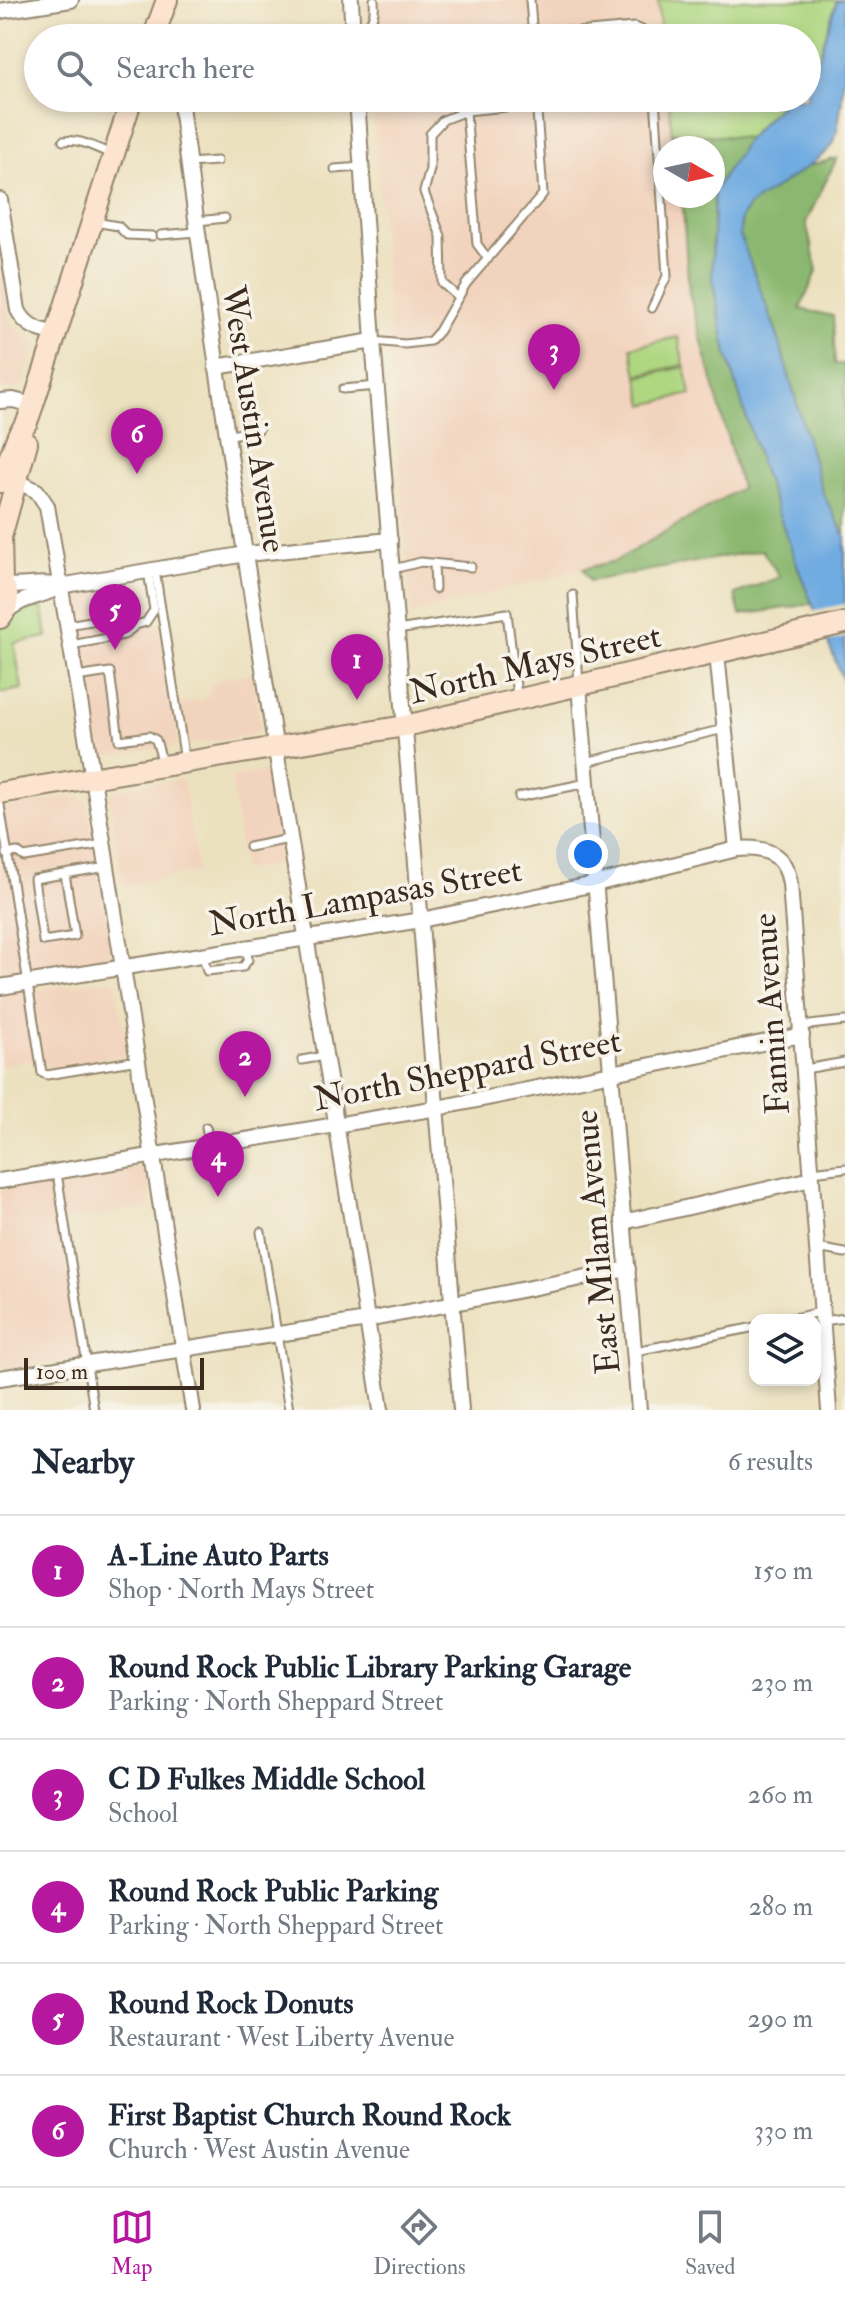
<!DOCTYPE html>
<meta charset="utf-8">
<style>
:root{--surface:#fff;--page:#f6f6f7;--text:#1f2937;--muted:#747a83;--line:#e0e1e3;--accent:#b5179e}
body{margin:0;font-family:"IM FELL Double Pica",serif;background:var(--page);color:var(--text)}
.controls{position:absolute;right:24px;bottom:24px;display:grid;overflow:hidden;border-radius:16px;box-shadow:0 4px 12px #0003}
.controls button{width:72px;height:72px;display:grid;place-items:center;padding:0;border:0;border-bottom:2px solid var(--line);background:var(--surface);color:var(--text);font:40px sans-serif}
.compass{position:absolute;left:653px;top:136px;width:72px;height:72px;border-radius:50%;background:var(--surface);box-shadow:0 4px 12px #0003;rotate:99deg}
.scale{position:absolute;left:24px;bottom:20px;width:180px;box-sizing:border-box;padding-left:8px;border:4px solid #3b2a1e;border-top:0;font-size:22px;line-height:28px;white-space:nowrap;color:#3b2a1e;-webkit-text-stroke:6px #f7f3e8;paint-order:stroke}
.you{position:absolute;left:588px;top:854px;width:28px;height:28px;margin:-20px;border:6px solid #fff;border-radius:50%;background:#1a73e8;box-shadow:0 0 0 12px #1a73e833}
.badge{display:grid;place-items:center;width:52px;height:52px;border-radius:50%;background:var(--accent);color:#fff;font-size:26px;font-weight:700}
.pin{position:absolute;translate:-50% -66px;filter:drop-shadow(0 2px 4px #0008)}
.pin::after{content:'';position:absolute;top:42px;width:28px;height:24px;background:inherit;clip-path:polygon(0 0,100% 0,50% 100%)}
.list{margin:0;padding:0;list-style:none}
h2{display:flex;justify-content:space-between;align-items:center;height:104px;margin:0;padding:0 32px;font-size:34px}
h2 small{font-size:26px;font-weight:400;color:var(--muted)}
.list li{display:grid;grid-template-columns:52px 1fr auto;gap:24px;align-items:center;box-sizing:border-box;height:112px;padding:0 32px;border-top:2px solid var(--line)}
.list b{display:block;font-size:30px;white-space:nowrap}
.list p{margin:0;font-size:26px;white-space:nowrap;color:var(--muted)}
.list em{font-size:26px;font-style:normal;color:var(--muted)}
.icon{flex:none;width:44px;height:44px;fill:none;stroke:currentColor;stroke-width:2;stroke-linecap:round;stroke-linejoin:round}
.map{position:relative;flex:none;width:845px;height:1410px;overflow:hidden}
.search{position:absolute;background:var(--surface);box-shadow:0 4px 12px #0003;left:24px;right:24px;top:24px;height:88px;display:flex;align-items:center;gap:20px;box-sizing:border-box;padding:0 28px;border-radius:44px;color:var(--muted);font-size:30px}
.sheet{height:776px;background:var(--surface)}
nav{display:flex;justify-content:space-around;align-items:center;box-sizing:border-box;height:112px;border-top:2px solid var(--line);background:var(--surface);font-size:22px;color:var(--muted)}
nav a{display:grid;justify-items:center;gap:4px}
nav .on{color:var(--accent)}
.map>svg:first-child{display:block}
.built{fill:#f2d4be}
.green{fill:#afd782;stroke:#758050;stroke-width:2}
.forest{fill:#8bb870;stroke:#637147;stroke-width:2}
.water{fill:#70abe1;stroke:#566a80;stroke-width:2}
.pier{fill:#ece1bf}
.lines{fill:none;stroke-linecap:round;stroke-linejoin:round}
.lane-casing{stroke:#94866e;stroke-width:11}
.street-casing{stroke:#94866e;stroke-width:18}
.secondary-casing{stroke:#94866e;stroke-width:24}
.lane{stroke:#fff;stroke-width:7}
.street{stroke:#fff;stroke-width:14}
.secondary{stroke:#fde4d0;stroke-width:20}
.labels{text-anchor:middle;stroke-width:7;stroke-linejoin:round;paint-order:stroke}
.street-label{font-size:34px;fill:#3b2a1e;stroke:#f7f3e8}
</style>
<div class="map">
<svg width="845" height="1410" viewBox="0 0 845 1410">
<rect width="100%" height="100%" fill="#f7f3e8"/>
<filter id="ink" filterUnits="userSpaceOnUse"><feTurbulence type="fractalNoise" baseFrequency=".0125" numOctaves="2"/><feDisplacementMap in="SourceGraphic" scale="16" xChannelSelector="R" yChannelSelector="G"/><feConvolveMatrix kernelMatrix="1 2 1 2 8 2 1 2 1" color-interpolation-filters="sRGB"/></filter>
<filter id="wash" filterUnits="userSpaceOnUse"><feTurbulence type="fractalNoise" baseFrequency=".006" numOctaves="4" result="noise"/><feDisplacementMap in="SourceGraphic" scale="32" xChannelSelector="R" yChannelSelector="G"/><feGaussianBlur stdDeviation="1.8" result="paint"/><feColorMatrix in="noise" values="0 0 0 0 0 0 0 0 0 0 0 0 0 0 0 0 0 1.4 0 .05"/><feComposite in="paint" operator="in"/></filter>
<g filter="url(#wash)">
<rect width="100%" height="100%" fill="#ece1bf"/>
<!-- built -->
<g class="built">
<polygon points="365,0 658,0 661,38 368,38"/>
<polygon points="372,98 668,98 672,133 679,148 665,148 665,196 682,196 689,293 741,488 615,561 411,614"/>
<polygon points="0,258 12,326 34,344 22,386 0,390"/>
<polygon points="144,579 155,624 159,627 179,745 102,757 98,751 75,601 79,593 86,589"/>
<polygon points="252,674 261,727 258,731 253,735 187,745 179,704 201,700 208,695 211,684 231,676"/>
<polygon points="263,772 268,772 269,778 283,863 243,870 231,777"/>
<polygon points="183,779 198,872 123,886 109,795 119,788"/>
<polygon points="79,796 86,803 90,822 111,952 108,961 100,966 0,981 0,809"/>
<polygon points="110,980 115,982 129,1054 52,1068 47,1066 43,1061 32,995 36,989"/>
<polygon points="26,990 35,1059 0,1066 0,993"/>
<polygon points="135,1167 143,1168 148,1173 150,1207 61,1221 84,1358 5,1369 0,1361 0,1188"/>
</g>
<!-- green -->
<g class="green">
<polygon points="658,0 837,0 815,69 807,77 807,38 661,38"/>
<polygon points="668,98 787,98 748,138 672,133"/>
<polygon points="678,337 684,365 637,375 631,347"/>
<polygon points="685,367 691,394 644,405 638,377"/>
<polygon points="34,607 43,609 47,637 14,643 22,689 0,693 0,628 20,613"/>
</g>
<!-- forest -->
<polygon class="forest" points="672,133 748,138 805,167 837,158 806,222 817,271 800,309 833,316 835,364 845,364 845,536 822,492 777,334 740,236 741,218 727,170 714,191 712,278 727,354 760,463 812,604 740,615 735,594 780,577 762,550 590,581 583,569 615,561 741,488 689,293 682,196 713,196 713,148 679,148"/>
<!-- water -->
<path class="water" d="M837 0H845C845 41 845 105 834 142 826 158 767 193 750 205L741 218 740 235 777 334 822 492 845 536V684L804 584 760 463 727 354 712 278 714 191 748 138 787 98H807V77L815 69Z"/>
<!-- pier -->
<polygon class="pier" points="845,604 845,638 824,643 811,611"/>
</g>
<g filter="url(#ink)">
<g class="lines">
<defs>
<g id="lane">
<polyline points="530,0 533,38"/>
<path d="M353 34C370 29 376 18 374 0"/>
<polyline points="533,36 634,27 645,31 650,38"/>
<path d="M63 141C82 138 95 149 113 154"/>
<polyline points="188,163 217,161"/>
<polyline points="335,169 361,167"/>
<polyline points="198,221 225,218"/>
<polyline points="95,222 118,226 127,235 152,236"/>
<polyline points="161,235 197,232"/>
<polyline points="488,259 477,244 466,111 537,104"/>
<polyline points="458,297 442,283 441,236 424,192 430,169 430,134 443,120 466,111"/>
<polyline points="652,308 667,276 655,98"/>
<polyline points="373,341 405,344 430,341 439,331 466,284 543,194 536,98"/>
<polyline points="343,389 377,386"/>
<polyline points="227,436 259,429"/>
<polyline points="434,563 435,589"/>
<polyline points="393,569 421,562 471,567"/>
<polyline points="155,570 185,761"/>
<polyline points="573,595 579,684"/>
<polyline points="67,625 91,621"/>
<polyline points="397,630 507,613 517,695"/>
<polyline points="71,645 124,635 136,625 146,622 154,610 148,571"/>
<polyline points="76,677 110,672 119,740 149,736 156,740 163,764"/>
<polyline points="586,762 724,729"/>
<polyline points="519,797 587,783"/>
<polyline points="0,805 42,1073 47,1075 138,1060"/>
<polyline points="249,847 289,839"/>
<polyline points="7,854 17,852 24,857 104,844"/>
<polyline points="65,874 75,936 43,941 34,879 107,867"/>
<polyline points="203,956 207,971 243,967 248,960 247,949"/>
<polyline points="801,1026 845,1021"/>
<polyline points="302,1060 324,1056"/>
<polyline points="805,1069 845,1062"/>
<polyline points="206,1127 210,1145"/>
<polyline points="812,1172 845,1168"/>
<polyline points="57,1173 94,1410"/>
<polyline points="261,1232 289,1410"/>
<polyline points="817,1248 845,1253"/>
<polyline points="785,1320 820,1312"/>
<polyline points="823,1321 845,1318"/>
<polyline points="636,1351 755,1327"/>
</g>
<g id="street">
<polyline points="351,0 353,38"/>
<polyline points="0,11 71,0"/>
<path d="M180 98C236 537 315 973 381 1410"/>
<polyline points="357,98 373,341 461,1410"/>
<path d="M0 200 18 310C26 327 39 330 57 334"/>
<polyline points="216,367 373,341"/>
<polyline points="0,401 13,400 33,405"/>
<polyline points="17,481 37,491 47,506 93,778 193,1410"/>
<path d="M3 585C23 588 42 581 60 586L246 554 390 540"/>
<path d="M6 612C22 596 43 598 60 586"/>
<polyline points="717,654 737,849"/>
<polyline points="579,686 639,1410"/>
<path d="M0 987 421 920 595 884 737 849C765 846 786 854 790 884L829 1410"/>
<polyline points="0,1181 437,1108 802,1035"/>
<polyline points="623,1222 812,1179"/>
<polyline points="0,1378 367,1320 628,1269"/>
</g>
<g id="secondary">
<polyline points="153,38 167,0"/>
<polyline points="0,482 18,435 27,422 33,405 132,98"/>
<path d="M0 581C11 593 10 606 0 618"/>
<polyline points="2,583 1,537 27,443"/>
<polyline points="0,793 405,726 845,623"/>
</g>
</defs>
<!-- lane casing -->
<use href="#lane" class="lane-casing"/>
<!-- street casing -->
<use href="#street" class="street-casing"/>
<!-- secondary casing -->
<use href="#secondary" class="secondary-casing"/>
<!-- lane -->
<use href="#lane" class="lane"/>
<!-- street -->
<use href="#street" class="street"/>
<!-- secondary -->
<use href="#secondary" class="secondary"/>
</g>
</g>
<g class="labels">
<!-- street labels -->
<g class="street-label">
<text transform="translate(255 419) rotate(81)" y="12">West Austin Avenue</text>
<text transform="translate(535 663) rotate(-13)" y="12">North Mays Street</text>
<text transform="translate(365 896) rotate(-10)" y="12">North Lampasas Street</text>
<text transform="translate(770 1014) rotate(-94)" y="12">Fannin Avenue</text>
<text transform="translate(467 1069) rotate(-11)" y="12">North Sheppard Street</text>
<text transform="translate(596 1242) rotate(-95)" y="12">East Milam Avenue</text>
</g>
</g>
</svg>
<div class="controls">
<button><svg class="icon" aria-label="layers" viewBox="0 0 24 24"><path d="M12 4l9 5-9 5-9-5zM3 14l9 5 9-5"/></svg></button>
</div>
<svg class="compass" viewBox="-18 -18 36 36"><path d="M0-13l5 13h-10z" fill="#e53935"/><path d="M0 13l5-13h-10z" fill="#747a83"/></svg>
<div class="scale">100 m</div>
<div class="you"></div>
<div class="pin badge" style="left:357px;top:700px">1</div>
<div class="pin badge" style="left:245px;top:1097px">2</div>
<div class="pin badge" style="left:554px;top:390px">3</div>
<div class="pin badge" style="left:218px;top:1197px">4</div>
<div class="pin badge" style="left:115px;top:650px">5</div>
<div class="pin badge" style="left:137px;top:474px">6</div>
<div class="search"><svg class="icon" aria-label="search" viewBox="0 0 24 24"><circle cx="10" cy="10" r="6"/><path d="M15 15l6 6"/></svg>Search here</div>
</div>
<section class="sheet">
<h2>Nearby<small>6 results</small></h2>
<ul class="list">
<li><span class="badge">1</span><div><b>A-Line Auto Parts</b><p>Shop · North Mays Street</p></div><em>150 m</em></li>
<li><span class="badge">2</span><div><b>Round Rock Public Library Parking Garage</b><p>Parking · North Sheppard Street</p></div><em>230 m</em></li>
<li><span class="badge">3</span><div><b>C D Fulkes Middle School</b><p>School</p></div><em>260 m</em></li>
<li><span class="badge">4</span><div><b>Round Rock Public Parking</b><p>Parking · North Sheppard Street</p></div><em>280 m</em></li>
<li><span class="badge">5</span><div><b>Round Rock Donuts</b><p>Restaurant · West Liberty Avenue</p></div><em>290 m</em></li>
<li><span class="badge">6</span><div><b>First Baptist Church Round Rock</b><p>Church · West Austin Avenue</p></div><em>330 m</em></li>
</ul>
</section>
<nav>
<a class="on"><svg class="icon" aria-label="map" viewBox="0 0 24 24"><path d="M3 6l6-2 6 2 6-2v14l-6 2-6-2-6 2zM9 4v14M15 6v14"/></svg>Map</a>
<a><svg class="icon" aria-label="directions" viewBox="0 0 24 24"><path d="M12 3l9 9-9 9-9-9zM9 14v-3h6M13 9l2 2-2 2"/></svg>Directions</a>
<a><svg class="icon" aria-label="saved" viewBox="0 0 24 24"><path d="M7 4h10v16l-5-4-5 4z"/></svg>Saved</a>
</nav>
